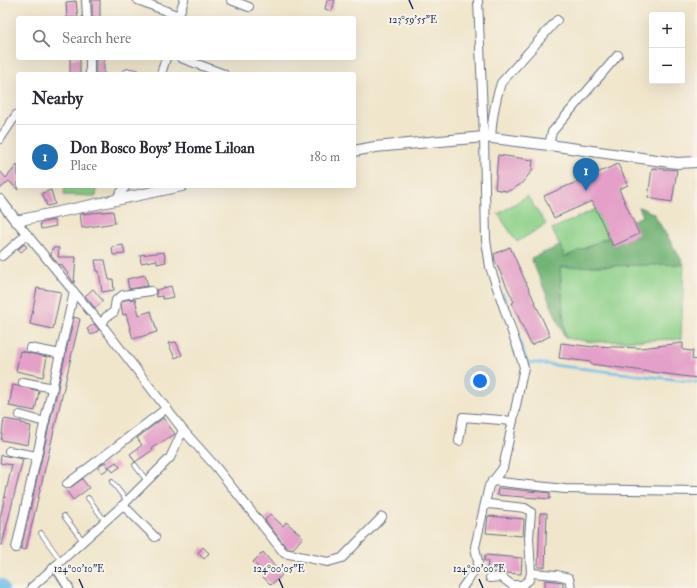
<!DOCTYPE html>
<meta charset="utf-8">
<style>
:root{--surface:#fff;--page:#f7f7f7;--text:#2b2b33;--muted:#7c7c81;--line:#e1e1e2;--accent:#1f6fb2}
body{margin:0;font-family:"IM FELL Double Pica",serif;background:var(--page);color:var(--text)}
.controls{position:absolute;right:12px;top:12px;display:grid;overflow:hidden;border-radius:4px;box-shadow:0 4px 16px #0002}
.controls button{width:36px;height:36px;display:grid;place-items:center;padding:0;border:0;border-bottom:1px solid var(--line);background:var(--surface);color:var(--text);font:20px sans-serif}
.you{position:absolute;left:480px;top:381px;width:14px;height:14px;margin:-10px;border:3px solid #fff;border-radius:50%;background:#1a73e8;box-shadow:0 0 0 6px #1a73e833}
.badge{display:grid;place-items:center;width:26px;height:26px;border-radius:50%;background:var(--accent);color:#fff;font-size:13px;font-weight:700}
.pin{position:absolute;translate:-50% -33px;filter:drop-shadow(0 1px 2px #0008)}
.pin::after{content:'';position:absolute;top:21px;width:14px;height:12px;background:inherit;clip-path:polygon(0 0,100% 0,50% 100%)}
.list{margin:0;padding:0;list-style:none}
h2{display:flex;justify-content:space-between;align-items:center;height:52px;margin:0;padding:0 16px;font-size:17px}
h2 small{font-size:13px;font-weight:400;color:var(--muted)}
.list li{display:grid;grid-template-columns:26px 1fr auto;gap:12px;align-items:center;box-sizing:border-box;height:64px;padding:0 16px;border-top:1px solid var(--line)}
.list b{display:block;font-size:15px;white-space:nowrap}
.list p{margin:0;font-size:13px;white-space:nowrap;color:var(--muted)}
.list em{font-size:13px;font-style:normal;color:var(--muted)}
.icon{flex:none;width:22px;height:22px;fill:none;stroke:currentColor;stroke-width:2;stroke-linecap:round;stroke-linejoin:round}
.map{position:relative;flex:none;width:697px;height:588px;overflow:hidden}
.search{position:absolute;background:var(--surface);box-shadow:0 4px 16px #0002;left:16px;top:16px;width:340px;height:44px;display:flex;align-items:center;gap:10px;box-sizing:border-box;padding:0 14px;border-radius:4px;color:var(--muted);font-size:15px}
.panel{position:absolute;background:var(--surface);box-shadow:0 4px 16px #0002;left:16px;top:72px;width:340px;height:116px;border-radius:4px}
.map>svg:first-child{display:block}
.green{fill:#8ed18a;stroke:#548074}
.forest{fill:#72b376;stroke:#46716a}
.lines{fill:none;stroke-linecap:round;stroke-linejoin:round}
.stream{stroke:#70bdea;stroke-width:2.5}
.river{stroke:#70bdea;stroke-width:14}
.building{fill:#e4a0c8}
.service-casing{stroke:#666f84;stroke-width:5.5}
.minor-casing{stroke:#666f84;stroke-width:10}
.tertiary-casing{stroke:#666f84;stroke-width:12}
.service{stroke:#fff;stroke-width:4}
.minor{stroke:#fff;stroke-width:8}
.tertiary{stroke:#fff;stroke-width:10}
.ticks{fill:none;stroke:#1b2f5e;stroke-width:1.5}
.ticks-label{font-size:10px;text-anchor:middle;fill:#1b2f5e;stroke:#f7f3e8;stroke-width:4;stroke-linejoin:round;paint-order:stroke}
</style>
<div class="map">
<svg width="697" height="588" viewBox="0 0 697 588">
<rect width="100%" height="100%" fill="#f7f3e8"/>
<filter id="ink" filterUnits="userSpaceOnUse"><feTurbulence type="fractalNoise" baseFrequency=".025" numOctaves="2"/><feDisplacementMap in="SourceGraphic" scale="8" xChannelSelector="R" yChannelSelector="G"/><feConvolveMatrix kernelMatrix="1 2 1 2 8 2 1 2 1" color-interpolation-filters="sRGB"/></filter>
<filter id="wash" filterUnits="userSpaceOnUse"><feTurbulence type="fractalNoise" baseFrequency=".012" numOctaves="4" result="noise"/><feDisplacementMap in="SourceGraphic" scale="16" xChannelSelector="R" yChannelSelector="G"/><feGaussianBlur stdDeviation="0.9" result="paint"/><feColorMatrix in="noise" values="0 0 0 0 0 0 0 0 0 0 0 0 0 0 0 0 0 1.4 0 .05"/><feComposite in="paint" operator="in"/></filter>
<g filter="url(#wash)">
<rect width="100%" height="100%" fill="#f0e6cc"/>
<!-- green -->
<g class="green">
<polygon points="65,186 97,186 96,196 64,195"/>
<polygon points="527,196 546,224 517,242 498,214"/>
<polygon points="596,209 609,237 565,257 552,229"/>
<polygon points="684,264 681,339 594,342 565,338 560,267"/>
</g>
<!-- forest -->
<polygon class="forest" points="639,207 653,213 684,264 560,267 565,338 531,258 560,246 565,257 609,237 613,246 639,235 633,220 643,216"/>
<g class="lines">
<!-- stream -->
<polyline class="stream" points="503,294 527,362 697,382"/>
<!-- river -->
<polyline class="river" points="0,585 2,588"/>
</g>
<g id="blocks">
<!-- building -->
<g class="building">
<rect x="92" y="0" width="8" height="18"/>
<polygon points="327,0 335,0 332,11 325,9"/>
<polygon points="76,1 78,18 67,18 66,2"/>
<rect x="70" y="58" width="10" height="16"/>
<polygon points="96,58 103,58 104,60 104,74 96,74"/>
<polygon points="498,155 533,160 532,171 521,184 511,190 506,191 495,189"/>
<polygon points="18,164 18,190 9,181 0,189 0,171 6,178"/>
<polygon points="618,164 628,185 619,189 639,234 613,246 592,201 554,218 544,196"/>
<polygon points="652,168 677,170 672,202 648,198"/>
<polygon points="51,190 55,204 47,206 42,193"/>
<polygon points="113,211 115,223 82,228 80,214"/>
<polygon points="54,220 56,226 41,229 40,223"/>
<polygon points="24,244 27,247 21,252 18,249"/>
<polygon points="123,245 125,254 113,255 112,247"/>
<polygon points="510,247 550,336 531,345 512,303 514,302 495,261 494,254"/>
<polygon points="52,248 59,248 58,257 76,257 74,283 61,264 59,265 51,255"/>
<polygon points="164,252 166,262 157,264 157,260 141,263 140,255"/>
<polygon points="95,260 105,260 109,280 113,279 114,290 102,292 99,271 97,271"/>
<polygon points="145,275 148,286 129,289 127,279"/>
<polygon points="171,286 174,297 163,299 162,296 157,297 156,290"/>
<polygon points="37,288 61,292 53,329 30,324"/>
<polygon points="93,289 103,301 95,308 85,296"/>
<polygon points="135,299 139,315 151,311 157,332 133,339 126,314 123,315 121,305 121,303 125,300"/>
<polygon points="74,317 80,319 26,550 21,549"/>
<polygon points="94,324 99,330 91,335 87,329"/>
<polygon points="176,342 182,355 175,358 168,343"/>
<polygon points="561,343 594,347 594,346 640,348 683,343 683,350 693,351 692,359 697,360 697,378 591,364 591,362 559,358"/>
<polygon points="20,351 47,357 43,377 16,371"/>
<polygon points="13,385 39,391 35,411 9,406"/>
<polygon points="163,418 175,434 152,448 153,450 135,462 130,454 142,445 137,438"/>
<polygon points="4,419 22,422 21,423 26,424 26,425 31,426 28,445 1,440"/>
<polygon points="1,455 23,459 2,545 0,545 0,518 12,465 0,463"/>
<polygon points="105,462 109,468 102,473 98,467"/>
<polygon points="116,462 120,467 113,472 109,467"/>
<polygon points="82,479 89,488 73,500 65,489 70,488"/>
<polygon points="498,488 550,493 550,499 497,495"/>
<polygon points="540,513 547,513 545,567 538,567"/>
<polygon points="270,514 283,526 286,522 303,537 293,549 286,547 265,520"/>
<polygon points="488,516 524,519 523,536 486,533"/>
<polygon points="203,547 209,553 204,559 198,553"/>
<polygon points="263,552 282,575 271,585 262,576 264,574 253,562"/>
<polygon points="485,555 522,558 521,574 505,573 500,572 487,572 488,561 484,561"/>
<polygon points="545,580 563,582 563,588 545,588"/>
</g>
</g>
</g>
<g filter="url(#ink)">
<use href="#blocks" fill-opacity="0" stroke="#666f84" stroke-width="1"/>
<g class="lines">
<defs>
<g id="service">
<polyline points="135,465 147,481"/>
<polyline points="112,482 127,501"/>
<polyline points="88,498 105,521"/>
<polyline points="64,516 83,541"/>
<polyline points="41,533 61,561"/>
</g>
<g id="minor">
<polyline points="86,0 87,18"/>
<polyline points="138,0 184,18"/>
<polyline points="231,0 249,7"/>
<polyline points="178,18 184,0"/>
<polyline points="90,58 90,74"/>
<polyline points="181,58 224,74"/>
<polyline points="126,74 129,73 136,74"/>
<polyline points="161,74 166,58"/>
<path d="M491 138C492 119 495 101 501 83L557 20"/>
<polyline points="0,139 16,115"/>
<polyline points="549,145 552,132 618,55"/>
<polyline points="115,200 126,186"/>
<polyline points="16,221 74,292 102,325 183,430 216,467 284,553 328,562 342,558 382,517"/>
<polyline points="2,256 27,234"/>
<polyline points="102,325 106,317 114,312 116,300 123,295 151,291"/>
<polyline points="30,348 61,354"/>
<polyline points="23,382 53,388"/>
<polyline points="20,415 45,422"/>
<polyline points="459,441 463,417 513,421"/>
<polyline points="9,451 37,456"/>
<polyline points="492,481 565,489 697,491"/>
<polyline points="67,484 167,408"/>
<polyline points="123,505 155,537"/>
<polyline points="485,505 489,504 525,508 531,512 529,538 531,573 529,580 522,585 512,585 501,577 490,578"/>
<polyline points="16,548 74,292"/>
<polyline points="55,566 69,588"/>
<polyline points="531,573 557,575 569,578 571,588"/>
<polyline points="31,588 123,505 170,458 183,430"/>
<polyline points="462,588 477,567 478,562 475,547 489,486 503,468 524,367 490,267 486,240 484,137 478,0"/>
</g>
<g id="tertiary">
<polyline points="354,151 375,147 484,137 549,145 677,163 697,162"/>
<polyline points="0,200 16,221 182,186"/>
</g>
</defs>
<!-- service casing -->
<use href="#service" class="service-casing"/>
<!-- minor casing -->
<use href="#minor" class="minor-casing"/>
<!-- tertiary casing -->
<use href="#tertiary" class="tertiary-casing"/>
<!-- service -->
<use href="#service" class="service"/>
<!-- minor -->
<use href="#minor" class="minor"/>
<!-- tertiary -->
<use href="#tertiary" class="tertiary"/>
</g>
</g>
<!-- ticks -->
<path class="ticks" d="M409 0 413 9M79 579 83 588M279 579 283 588M479 579 483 588"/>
<g class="ticks-label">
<text x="413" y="23">123°59'55"E</text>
<text x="79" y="572">124°00'10"E</text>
<text x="279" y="572">124°00'05"E</text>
<text x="479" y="572">124°00'00"E</text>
</g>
</svg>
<div class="controls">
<button>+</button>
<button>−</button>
</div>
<div class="you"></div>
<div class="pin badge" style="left:586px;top:191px">1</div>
<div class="search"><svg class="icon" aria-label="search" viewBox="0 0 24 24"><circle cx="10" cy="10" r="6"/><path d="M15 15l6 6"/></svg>Search here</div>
<section class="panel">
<h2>Nearby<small></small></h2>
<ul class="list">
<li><span class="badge">1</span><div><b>Don Bosco Boys' Home Liloan</b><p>Place</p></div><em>180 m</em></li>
</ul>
</section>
</div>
